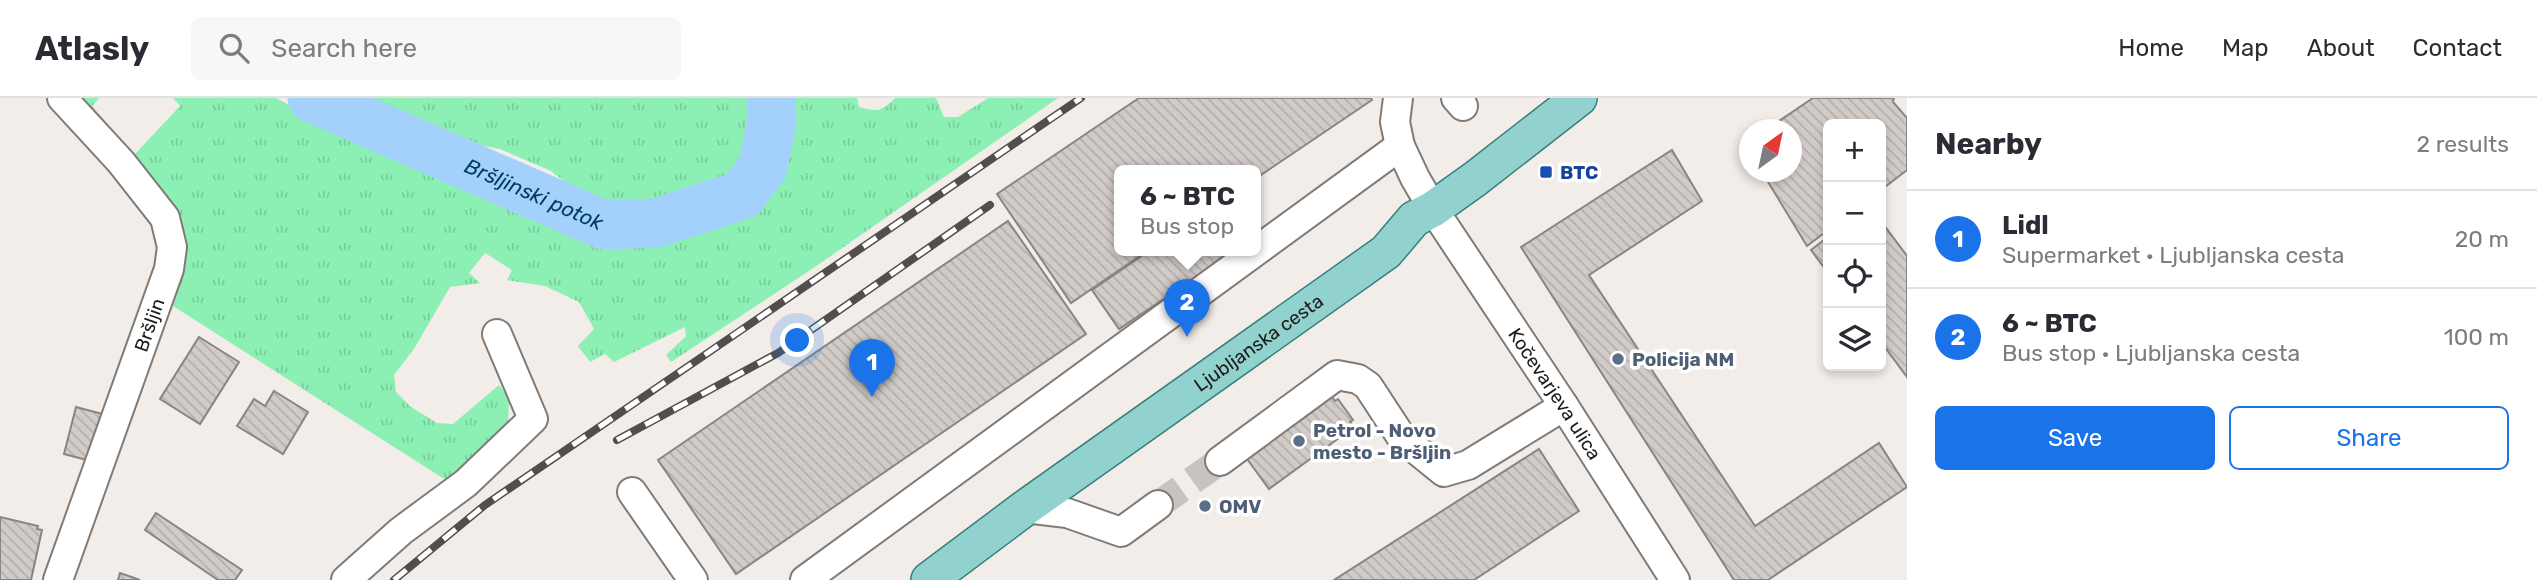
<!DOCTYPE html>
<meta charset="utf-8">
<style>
:root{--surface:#fff;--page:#f7f7f7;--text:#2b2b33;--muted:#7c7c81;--line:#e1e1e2;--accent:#1a73e8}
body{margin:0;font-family:Rubik,sans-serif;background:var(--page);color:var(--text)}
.controls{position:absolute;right:21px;top:21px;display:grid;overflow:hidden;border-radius:10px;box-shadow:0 4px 10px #0003}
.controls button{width:63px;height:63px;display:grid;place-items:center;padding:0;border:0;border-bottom:2px solid var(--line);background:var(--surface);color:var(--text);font:35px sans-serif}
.compass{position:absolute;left:1739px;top:21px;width:63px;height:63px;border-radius:50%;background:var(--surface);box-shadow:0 4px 10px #0003;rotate:33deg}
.you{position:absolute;left:798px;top:243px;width:24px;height:24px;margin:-18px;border:5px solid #fff;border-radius:50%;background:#1a73e8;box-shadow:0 0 0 10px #1a73e833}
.badge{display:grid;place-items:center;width:46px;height:46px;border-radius:50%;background:var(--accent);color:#fff;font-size:23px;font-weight:700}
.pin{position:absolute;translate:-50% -58px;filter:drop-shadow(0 2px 4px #0008)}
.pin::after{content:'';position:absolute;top:37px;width:24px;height:21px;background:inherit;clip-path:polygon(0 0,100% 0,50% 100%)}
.popup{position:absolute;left:1114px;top:67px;width:147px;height:91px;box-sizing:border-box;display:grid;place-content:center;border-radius:10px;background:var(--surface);filter:drop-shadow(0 2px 5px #0005);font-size:23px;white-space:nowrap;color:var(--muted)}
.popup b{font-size:26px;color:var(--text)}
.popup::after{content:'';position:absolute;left:50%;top:100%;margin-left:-14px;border:14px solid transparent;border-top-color:var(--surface)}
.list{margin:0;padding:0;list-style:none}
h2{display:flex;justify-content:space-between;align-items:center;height:91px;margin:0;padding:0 28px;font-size:30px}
h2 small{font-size:23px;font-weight:400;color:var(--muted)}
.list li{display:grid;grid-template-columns:46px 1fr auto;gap:21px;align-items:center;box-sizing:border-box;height:98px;padding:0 28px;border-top:2px solid var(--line)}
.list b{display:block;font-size:26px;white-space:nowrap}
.list p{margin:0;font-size:23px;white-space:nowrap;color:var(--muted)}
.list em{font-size:23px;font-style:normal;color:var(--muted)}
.actions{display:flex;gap:14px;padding:21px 28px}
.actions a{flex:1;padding:16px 0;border:2px solid var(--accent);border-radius:10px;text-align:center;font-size:24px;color:var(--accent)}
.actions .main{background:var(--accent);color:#fff}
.icon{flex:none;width:38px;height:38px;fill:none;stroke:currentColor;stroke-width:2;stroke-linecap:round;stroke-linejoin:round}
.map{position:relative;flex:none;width:1907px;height:482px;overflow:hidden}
header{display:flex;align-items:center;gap:42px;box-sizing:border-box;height:98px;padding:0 35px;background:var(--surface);border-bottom:2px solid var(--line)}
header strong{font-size:33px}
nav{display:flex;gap:38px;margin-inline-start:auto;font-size:24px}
.search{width:490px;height:63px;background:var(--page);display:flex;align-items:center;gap:18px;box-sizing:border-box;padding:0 24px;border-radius:10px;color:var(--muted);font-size:26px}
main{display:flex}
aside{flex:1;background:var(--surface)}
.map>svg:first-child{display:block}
.grass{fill:url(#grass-tufts)}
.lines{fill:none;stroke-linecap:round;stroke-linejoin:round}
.river{stroke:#a4d1fc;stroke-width:49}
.building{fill:url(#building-back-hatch);stroke:#8b8582;stroke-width:2}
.minor-tunnel{stroke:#c8c3c0;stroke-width:28;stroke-dasharray:28 14;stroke-linecap:butt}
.minor-casing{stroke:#807b77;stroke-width:32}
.major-casing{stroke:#397f7b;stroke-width:38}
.minor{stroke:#fff;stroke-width:28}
.major{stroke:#91d2ce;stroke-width:35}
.rail-casing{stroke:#514e4c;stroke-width:8}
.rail{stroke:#fff;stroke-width:5;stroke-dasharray:16;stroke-linecap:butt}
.transit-dot{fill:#1a4fb4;stroke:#fff;stroke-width:2.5}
.service-dot{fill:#5c6f8a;stroke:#fff;stroke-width:2.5}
.labels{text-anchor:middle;stroke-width:7;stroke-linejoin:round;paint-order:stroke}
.transit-label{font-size:19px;font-weight:bold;fill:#164399;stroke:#fff;text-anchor:start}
.street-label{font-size:19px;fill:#1e1c1b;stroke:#fff}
.service-label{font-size:19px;font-weight:bold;fill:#4e5e75;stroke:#fff;text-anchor:start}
.water-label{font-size:21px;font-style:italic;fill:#003b67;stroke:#fff}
</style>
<header>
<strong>Atlasly</strong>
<div class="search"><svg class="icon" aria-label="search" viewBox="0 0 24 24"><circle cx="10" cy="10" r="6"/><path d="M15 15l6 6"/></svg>Search here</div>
<nav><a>Home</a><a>Map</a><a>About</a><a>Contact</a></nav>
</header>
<main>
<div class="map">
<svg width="1907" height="482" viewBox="0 0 1907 482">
<defs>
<pattern id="grass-tufts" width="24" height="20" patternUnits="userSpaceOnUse" patternTransform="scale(1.75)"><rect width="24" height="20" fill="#8cf0b4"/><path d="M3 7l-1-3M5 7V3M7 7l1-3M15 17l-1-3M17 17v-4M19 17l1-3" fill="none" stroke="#78cd9a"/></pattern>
<pattern id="building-back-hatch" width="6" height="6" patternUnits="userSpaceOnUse" patternTransform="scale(1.75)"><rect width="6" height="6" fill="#d2ccc9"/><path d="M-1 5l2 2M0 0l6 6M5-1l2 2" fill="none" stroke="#b4afac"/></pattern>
</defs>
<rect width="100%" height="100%" fill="#f3ede9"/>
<!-- grass -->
<g class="grass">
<path d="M72 0H99L92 8 134 57 180 8 173 0H276L318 22 417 60 537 96 585 131 617 142 650 139 696 129 748 108 771 81 776 70 783 0H857L859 9C878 14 881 14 895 0H936L944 19H958L988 0H1058L812 171 671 264 666 257 686 238 685 229 614 264 605 256 590 264 578 248 594 231 579 204 545 188 507 182 512 172 485 155 469 175 480 185 450 189 414 251 394 277 396 294 411 309 437 325 453 326 499 287 509 300 508 331 449 384 162 201 179 149Z"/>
<polygon points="344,0 758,0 758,32 746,72 727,93 684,108 644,117 597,109 551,73 500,51 430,38 395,20"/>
</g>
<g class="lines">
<!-- river -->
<path class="river" id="s1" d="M312 0 604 127 656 125 742 97 763 69 772 23 771 0"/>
</g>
<!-- building -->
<g class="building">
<polygon points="1139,0 1371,0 1372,2 1255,81 1255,73 1119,73 1119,153 1147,153 1071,205 997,96"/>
<polygon points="1813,0 1894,0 1893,4 1907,20 1907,72 1881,92 1881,26 1828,26 1828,132 1807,148 1762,74 1792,74 1792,32 1766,32"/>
<polygon points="1672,52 1702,103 1589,177 1755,428 1879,345 1907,389 1768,482 1734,482 1521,149"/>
<polygon points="1008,123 1086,236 736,476 658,362"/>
<polygon points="1881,123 1907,158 1907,279 1881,244"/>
<polygon points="1828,139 1828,175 1811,152"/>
<polygon points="1149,153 1223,153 1227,158 1119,231 1092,192"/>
<polygon points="199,239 239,264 200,326 160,301"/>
<polygon points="274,293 308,314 283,356 237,328 254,301 265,308"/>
<polygon points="1330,296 1335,303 1338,301 1353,322 1350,324 1354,329 1269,391 1245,358"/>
<polygon points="76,309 110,318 98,365 64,356"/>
<polygon points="1539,351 1579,413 1474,482 1334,482"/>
<polygon points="156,415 242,472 235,482 218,482 145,432"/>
<polygon points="0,419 38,428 37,431 42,432 31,482 0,482"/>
<polygon points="120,475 140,482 118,482"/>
</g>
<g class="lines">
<!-- minor-tunnel -->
<polyline class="minor-tunnel" points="1158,407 1220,363"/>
<defs>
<g id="minor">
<polyline points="1398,0 1395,24 1400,48"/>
<polyline points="1456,0 1463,8"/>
<polyline points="1220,363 1337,277 1358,281 1368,288 1402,340 1444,374 1468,367 1564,308"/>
<polyline points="632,394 693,482"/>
<polyline points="1025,410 1067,415 1121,434 1158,407"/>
<path id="s2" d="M58 482 169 171 172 149 165 120 121 64 62 0"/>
<polyline points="346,482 401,433 466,385 533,321 497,236"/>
<path id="s3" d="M805 482 1400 48 1415 80 1433 111 1564 308 1675 482"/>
</g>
<g id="major">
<path id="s4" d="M929 482 1025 410 1386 154 1414 121 1433 111 1475 81 1579 0"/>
</g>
</defs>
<!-- minor casing -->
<use href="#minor" class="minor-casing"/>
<!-- major casing -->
<use href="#major" class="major-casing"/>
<!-- minor -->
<use href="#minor" class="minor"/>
<!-- major -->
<use href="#major" class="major"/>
<defs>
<g id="rail">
<polyline points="617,342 778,255 990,107"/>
<polyline points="394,482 485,407 1081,0"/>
</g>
</defs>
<!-- rail casing -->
<use href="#rail" class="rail-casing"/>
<!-- rail -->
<use href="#rail" class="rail"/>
</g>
<!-- markers -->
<rect class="transit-dot" x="1539" y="67" width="14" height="14" rx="3.5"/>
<g class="service-dot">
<circle cx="1618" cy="261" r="7"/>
<circle cx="1299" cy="343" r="7"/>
<circle cx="1205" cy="408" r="7"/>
</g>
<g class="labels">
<!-- transit labels -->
<g class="transit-label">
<text x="1560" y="81">BTC</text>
</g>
<!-- street labels -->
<g class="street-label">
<text dy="7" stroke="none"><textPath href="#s2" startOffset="271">Bršljin</textPath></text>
<text dy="7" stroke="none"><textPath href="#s4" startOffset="406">Ljubljanska cesta</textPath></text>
<text dy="7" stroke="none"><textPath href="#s3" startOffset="1029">Kočevarjeva ulica</textPath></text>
</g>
<!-- service labels -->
<g class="service-label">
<text x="1632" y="268">Policija NM</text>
<text x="1313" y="339">Petrol - Novo<tspan x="1313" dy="22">mesto - Bršljin</tspan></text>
<text x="1219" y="415">OMV</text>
</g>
<!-- water labels -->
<g class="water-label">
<text dy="7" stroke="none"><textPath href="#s1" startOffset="242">Bršljinski potok</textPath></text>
</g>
</g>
</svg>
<div class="controls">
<button>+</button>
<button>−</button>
<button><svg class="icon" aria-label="locate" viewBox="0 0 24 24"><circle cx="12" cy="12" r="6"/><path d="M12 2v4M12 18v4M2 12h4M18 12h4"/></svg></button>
<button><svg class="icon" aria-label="layers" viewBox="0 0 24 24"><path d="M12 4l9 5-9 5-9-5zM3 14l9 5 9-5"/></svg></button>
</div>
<svg class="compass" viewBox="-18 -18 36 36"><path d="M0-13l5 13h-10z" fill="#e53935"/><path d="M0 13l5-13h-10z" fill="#7c7c81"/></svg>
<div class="you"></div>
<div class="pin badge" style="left:872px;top:299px">1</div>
<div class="pin badge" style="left:1187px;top:239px">2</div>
<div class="popup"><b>6 ~ BTC</b>Bus stop</div>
</div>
<aside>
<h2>Nearby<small>2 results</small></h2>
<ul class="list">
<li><span class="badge">1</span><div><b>Lidl</b><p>Supermarket · Ljubljanska cesta</p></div><em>20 m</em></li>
<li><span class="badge">2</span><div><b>6 ~ BTC</b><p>Bus stop · Ljubljanska cesta</p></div><em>100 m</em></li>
</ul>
<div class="actions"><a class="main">Save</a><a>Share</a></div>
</aside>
</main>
